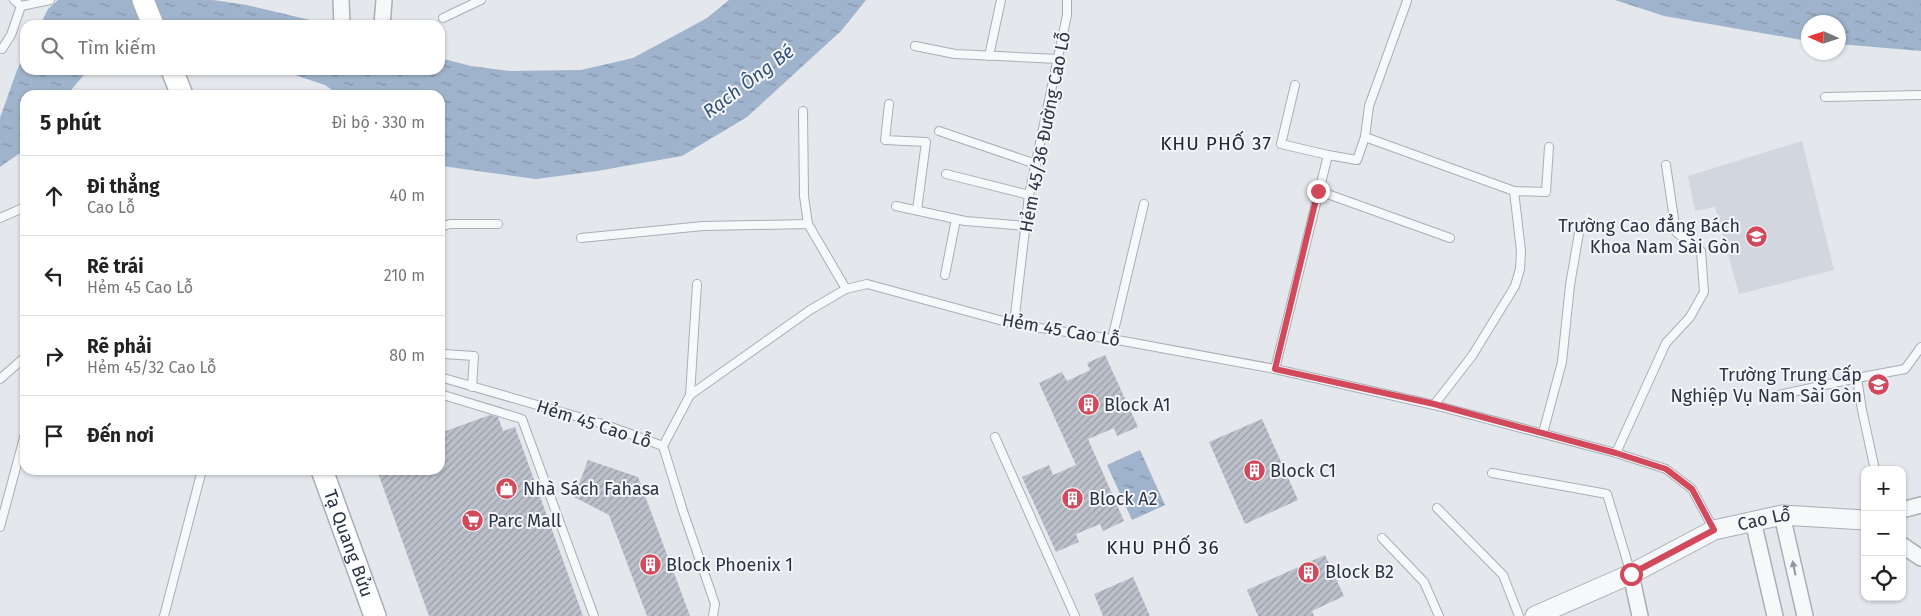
<!DOCTYPE html>
<html lang="vi">
<meta charset="utf-8">
<style>
:root{--surface:#fff;--page:#f2f2f2;--text:#222;--muted:#767676;--line:#e0e0e0}
body{margin:0;font-family:"Fira Sans",sans-serif;background:var(--page);color:var(--text)}
.controls{position:absolute;right:15px;bottom:15px;display:grid;overflow:hidden;border-radius:10px;box-shadow:0 1px 4px #0004}
.controls button{width:45px;height:45px;display:grid;place-items:center;padding:0;border:0;border-bottom:1px solid var(--line);background:var(--surface);color:var(--text);font:25px sans-serif}
.compass{position:absolute;left:1801px;top:15px;width:45px;height:45px;border-radius:50%;background:var(--surface);box-shadow:0 1px 4px #0004;rotate:273deg}
.stop{position:absolute;width:15px;height:15px;margin:-11px;border:4px solid #d1495b;border-radius:50%;background:#fff}
.stop.end{background:#d1495b;border-color:#fff;box-shadow:0 1px 5px #0008}
.list{margin:0;padding:0;list-style:none}
h2{display:flex;justify-content:space-between;align-items:center;height:65px;margin:0;padding:0 20px;font-size:21px}
h2 small{font-size:16px;font-weight:400;color:var(--muted)}
.list li{display:grid;grid-template-columns:32px 1fr auto;gap:15px;align-items:center;box-sizing:border-box;height:80px;padding:0 20px;border-top:1px solid var(--line)}
.list b{display:block;font-size:19px;white-space:nowrap}
.list p{margin:0;font-size:16px;white-space:nowrap;color:var(--muted)}
.list em{font-size:16px;font-style:normal;color:var(--muted)}
.icon{flex:none;width:28px;height:28px;fill:none;stroke:currentColor;stroke-width:2;stroke-linecap:round;stroke-linejoin:round}
.map{position:relative;flex:none;width:1921px;height:616px;overflow:hidden}
.search{position:absolute;background:var(--surface);box-shadow:0 1px 4px #0004;left:20px;top:20px;width:425px;height:55px;display:flex;align-items:center;gap:12px;box-sizing:border-box;padding:0 18px;border-radius:15px;color:var(--muted);font-size:19px}
.panel{position:absolute;background:var(--surface);box-shadow:0 1px 4px #0004;left:20px;top:90px;width:425px;height:385px;border-radius:15px}
.map>svg:first-child{display:block}
.built{fill:#d2d6de}
.water{fill:url(#water-ripples)}
.building{fill:url(#building-hatch)}
.lines{fill:none;stroke-linecap:round;stroke-linejoin:round}
.service-casing{stroke:#a9aeb7;stroke-width:10}
.minor-casing{stroke:#a9aeb7;stroke-width:18}
.tertiary-casing{stroke:#a9aeb7;stroke-width:21}
.secondary-casing{stroke:#a9aeb7;stroke-width:24}
.service{stroke:#f7f8fa;stroke-width:8}
.minor{stroke:#f7f8fa;stroke-width:15}
.tertiary{stroke:#f7f8fa;stroke-width:19}
.secondary{stroke:#fff;stroke-width:21}
.oneway{fill:#9196a0}
.route{stroke:#d1495b;stroke-width:6}
.labels{text-anchor:middle;stroke-width:4;stroke-linejoin:round;paint-order:stroke}
.street-label{font-size:18px;fill:#2b3445;stroke:#f4f6f9}
.poi-label{font-size:18px;fill:#2b3445;stroke:#f4f6f9;text-anchor:start}
.water-label{font-size:19px;font-style:italic;fill:#34527a;stroke:#f4f6f9}
.neighbourhood-label{font-size:19px;letter-spacing:1px;fill:#1d2536;stroke:#f4f6f9}
</style>
<div class="map">
<svg width="1921" height="616" viewBox="0 0 1921 616">
<defs>
<pattern id="water-ripples" width="26" height="14" patternUnits="userSpaceOnUse" patternTransform="scale(1.25)"><rect width="26" height="14" fill="#9fb4cc"/><path d="M2 4q2-2 4 0t4 0M15 11q2-2 4 0t4 0" fill="none" stroke="#8293a7"/></pattern>
<pattern id="building-hatch" width="6" height="6" patternUnits="userSpaceOnUse" patternTransform="scale(1.25)"><rect width="6" height="6" fill="#bbc0ca"/><path d="M-1 1l2-2M0 6l6-6M5 7l2-2" fill="none" stroke="#989da6"/></pattern>
</defs>
<rect width="100%" height="100%" fill="#e4e7ec"/>
<!-- built -->
<polygon class="built" points="1802,141 1834,270 1739,294 1715,207 1695,211 1688,176"/>
<!-- water -->
<g class="water">
<polygon points="58,0 213,0 247,5 331,25 40,25 48,9"/>
<polygon points="729,0 866,0 841,31 747,117 682,156 597,171 536,179 442,166 440,164 440,95 339,95 325,85 280,70 440,70 440,58 471,66 509,71 581,70 633,58 707,18"/>
<polygon points="1615,0 1921,0 1921,51 1839,44 1838,22 1808,22 1808,41 1664,16"/>
<polygon points="25,55 25,70 88,70 67,95 25,95 25,147 20,153 0,167 0,118 17,70"/>
<polygon points="1140,450 1165,505 1132,520 1107,465"/>
</g>
<!-- building -->
<g class="building">
<polygon points="1105,355 1138,427 1117,436 1114,428 1088,439 1124,521 1103,531 1100,524 1076,534 1079,542 1056,552 1022,477 1049,465 1053,475 1076,465 1039,383 1062,372 1067,381 1090,370 1087,363"/>
<polygon points="490,415 498,417 503,431 515,427 583,616 429,616 377,470 440,470 440,433"/>
<polygon points="1262,419 1298,500 1245,524 1209,442"/>
<polygon points="588,460 638,477 690,616 647,616 609,515 574,497"/>
<polygon points="1325,555 1344,596 1312,611 1314,616 1258,616 1247,590"/>
<polygon points="1133,577 1150,616 1103,616 1094,594"/>
</g>
<g class="lines">
<defs>
<g id="service">
<polyline points="14,0 21,6 50,0"/>
<polyline points="1407,1 1369,106 1365,137 1514,191 1546,192 1549,147"/>
<polyline points="443,18 481,0"/>
<polyline points="915,46 955,54 1058,59"/>
<polyline points="2,49 11,35 21,6"/>
<polyline points="989,56 1001,0"/>
<polyline points="1825,97 1921,95"/>
<polyline points="889,104 885,140 926,142 917,210"/>
<polyline points="803,111 804,196 808,224"/>
<polyline points="939,131 1036,164"/>
<polyline points="1328,155 1357,160 1365,137"/>
<polyline points="946,174 1029,195"/>
<polyline points="1319,191 1450,238"/>
<polyline points="896,206 965,221 1026,226"/>
<polyline points="0,218 25,207"/>
<polyline points="440,227 450,224 498,224"/>
<polyline points="581,238 703,226 808,224 846,289"/>
<polyline points="945,275 956,219"/>
<polyline points="1014,324 1029,195 1067,15 1067,0"/>
<polyline points="1112,339 1144,204"/>
<polyline points="444,354 474,356 472,387"/>
<polyline points="1275,369 1328,155 1281,144 1295,85"/>
<polyline points="440,377 603,424 663,446"/>
<polyline points="1857,378 1862,410 1875,470"/>
<polyline points="0,379 25,357"/>
<polyline points="440,394 522,419 594,616"/>
<polyline points="690,395 697,284"/>
<polyline points="1765,398 1857,378 1905,369 1921,347"/>
<polyline points="1434,405 1472,356 1515,286 1520,269 1521,251 1514,191"/>
<polyline points="1543,433 1562,362 1570,285 1580,227"/>
<polyline points="995,437 1075,616"/>
<polyline points="663,446 690,395 810,310 846,289 867,284 1014,324 1112,339 1275,369 1434,405 1616,453 1666,469 1692,489 1714,530"/>
<polyline points="663,446 683,511 715,604 713,616"/>
<polyline points="1616,453 1666,343 1690,317 1704,292 1701,251 1676,232 1666,165"/>
<polyline points="1492,473 1607,494 1631,574"/>
<polyline points="1437,508 1503,575 1519,616"/>
<polyline points="0,527 25,434"/>
<polyline points="1382,538 1424,582 1439,616"/>
<polyline points="164,616 202,470"/>
</g>
<g id="minor">
<polyline points="341,0 342,25"/>
<polyline points="382,25 384,0"/>
<polyline points="1902,510 1921,505"/>
<polyline points="1782,515 1805,616"/>
<polyline points="1753,521 1775,616"/>
<polyline points="1902,545 1921,558"/>
<polyline points="1631,574 1640,616"/>
</g>
<g id="tertiary">
<path id="s1" d="M1535 616 1631 574 1714 530 1782 515 1865 520"/>
</g>
<g id="secondary">
<polyline points="143,0 153,25"/>
<polyline points="172,70 182,95"/>
<path id="s2" d="M322 470 375 616"/>
</g>
</defs>
<!-- service casing -->
<use href="#service" class="service-casing"/>
<!-- minor casing -->
<use href="#minor" class="minor-casing"/>
<!-- tertiary casing -->
<use href="#tertiary" class="tertiary-casing"/>
<!-- secondary casing -->
<use href="#secondary" class="secondary-casing"/>
<!-- service -->
<use href="#service" class="service"/>
<!-- minor -->
<use href="#minor" class="minor"/>
<!-- tertiary -->
<use href="#tertiary" class="tertiary"/>
<!-- secondary -->
<use href="#secondary" class="secondary"/>
</g>
<!-- one-way arrows -->
<defs><path id="oneway-solid" d="M-6-.8H1V-3.2L6.5 0L1 3.2V.8H-6Z" transform="scale(1.25)"/></defs>
<use class="oneway" href="#oneway-solid" transform="translate(1794 568) rotate(-102)"/>
<g class="lines">
<!-- route -->
<polyline class="route" points="1318,191 1275,369 1434,404 1616,453 1666,469 1692,489 1714,530 1631,574"/>
</g>
<!-- icons -->
<defs>
<symbol id="university-disc" viewBox="-11 -11 22 22"><circle r="9.5" fill="#d1495b" stroke="#f4f6f9"/><path d="M0-5L7-2L0 1L-7-2ZM-4 1L0 2.5L4 1V4Q0 6-4 4Z" fill="#fff"/></symbol>
<symbol id="school-disc" viewBox="-11 -11 22 22"><circle r="9.5" fill="#d1495b" stroke="#f4f6f9"/><path d="M0-5L7-2L0 1L-7-2ZM-4 1L0 2.5L4 1V4Q0 6-4 4Z" fill="#fff"/></symbol>
<symbol id="building-disc" viewBox="-11 -11 22 22"><circle r="9.5" fill="#d1495b" stroke="#f4f6f9"/><path d="M-4-6H4V6H1V3H-1V6H-4ZM-2.5-4.3h1.7v1.8h-1.7ZM.8-4.3h1.7v1.8H.8ZM-2.5-1h1.7V.8h-1.7ZM.8-1h1.7V.8H.8Z" fill="#fff"/></symbol>
<symbol id="shop-disc" viewBox="-11 -11 22 22"><circle r="9.5" fill="#d1495b" stroke="#f4f6f9"/><path d="M-5-2.5h2.3a2.7 3.5 0 0 1 5.4 0H5L5.5 6h-11ZM-1.5-2.5h3a1.5 2.3 0 0 0-3 0Z" fill="#fff"/></symbol>
<symbol id="supermarket-disc" viewBox="-11 -11 22 22"><circle r="9.5" fill="#d1495b" stroke="#f4f6f9"/><path d="M-6-5.5h2.5l.6 2H6L4.5 2H-2.5L-4.4-4H-6ZM-1.5 3.2a1.3 1.3 0 1 0 .1 0ZM3 3.2a1.3 1.3 0 1 0 .1 0Z" fill="#fff"/></symbol>
</defs>
<g fill-rule="evenodd">
<use href="#university-disc" x="1744" y="224" width="25" height="25"/>
<use href="#school-disc" x="1866" y="372" width="25" height="25"/>
<use href="#building-disc" x="1076" y="392" width="25" height="25"/>
<use href="#building-disc" x="1242" y="458" width="25" height="25"/>
<use href="#shop-disc" x="494" y="476" width="25" height="25"/>
<use href="#building-disc" x="1060" y="486" width="25" height="25"/>
<use href="#supermarket-disc" x="460" y="508" width="25" height="25"/>
<use href="#building-disc" x="638" y="552" width="25" height="25"/>
<use href="#building-disc" x="1296" y="560" width="25" height="25"/>
</g>
<g class="labels">
<!-- street labels -->
<g class="street-label">
<text transform="translate(1045 132) rotate(-79)" y="6">Hẻm 45/36 Đường Cao Lỗ</text>
<text transform="translate(1061 330) rotate(10)" y="6">Hẻm 45 Cao Lỗ</text>
<text transform="translate(594 424) rotate(18)" y="6">Hẻm 45 Cao Lỗ</text>
<text dy="6" stroke="none"><textPath href="#s1" startOffset="250">Cao Lỗ</textPath></text>
<text dy="6" stroke="none"><textPath href="#s2" startOffset="78">Tạ Quang Bửu</textPath></text>
</g>
<!-- poi labels -->
<g class="poi-label">
<text x="1740" y="232" text-anchor="end">Trường Cao đẳng Bách<tspan x="1740" dy="21">Khoa Nam Sài Gòn</tspan></text>
<text x="1862" y="381" text-anchor="end">Trường Trung Cấp<tspan x="1862" dy="21">Nghiệp Vụ Nam Sài Gòn</tspan></text>
<text x="1104" y="411">Block A1</text>
<text x="1270" y="477">Block C1</text>
<text x="523" y="495">Nhà Sách Fahasa</text>
<text x="1089" y="505">Block A2</text>
<text x="488" y="527">Parc Mall</text>
<text x="666" y="571">Block Phoenix 1</text>
<text x="1325" y="578">Block B2</text>
</g>
<!-- water labels -->
<g class="water-label">
<text transform="translate(748 81) rotate(-37)" y="7">Rạch Ông Bé</text>
</g>
<!-- neighbourhood labels -->
<g class="neighbourhood-label">
<text x="1216" y="150">KHU PHỐ 37</text>
<text x="1163" y="554">KHU PHỐ 36</text>
</g>
</g>
</svg>
<div class="controls">
<button>+</button>
<button>−</button>
<button><svg class="icon" aria-label="locate" viewBox="0 0 24 24"><circle cx="12" cy="12" r="6"/><path d="M12 2v4M12 18v4M2 12h4M18 12h4"/></svg></button>
</div>
<svg class="compass" viewBox="-18 -18 36 36"><path d="M0-13l5 13h-10z" fill="#e53935"/><path d="M0 13l5-13h-10z" fill="#767676"/></svg>
<div class="stop" style="left:1631px;top:574px"></div>
<div class="stop end" style="left:1318px;top:191px"></div>
<div class="search"><svg class="icon" aria-label="search" viewBox="0 0 24 24"><circle cx="10" cy="10" r="6"/><path d="M15 15l6 6"/></svg>Tìm kiếm</div>
<section class="panel">
<h2>5 phút<small>Đi bộ · 330 m</small></h2>
<ul class="list">
<li><svg class="icon" aria-label="ahead" viewBox="0 0 24 24"><path d="M12 20V5M6 11l6-6 6 6"/></svg><div><b>Đi thẳng</b><p>Cao Lỗ</p></div><em>40 m</em></li>
<li><svg class="icon" aria-label="left" viewBox="0 0 24 24"><path d="M17 20v-9H6M10 6l-5 5 5 5"/></svg><div><b>Rẽ trái</b><p>Hẻm 45 Cao Lỗ</p></div><em>210 m</em></li>
<li><svg class="icon" aria-label="right" viewBox="0 0 24 24"><path d="M7 20v-9h11M14 6l5 5-5 5"/></svg><div><b>Rẽ phải</b><p>Hẻm 45/32 Cao Lỗ</p></div><em>80 m</em></li>
<li><svg class="icon" aria-label="arrive" viewBox="0 0 24 24"><path d="M6 21V4h12l-3 4 3 4H6"/></svg><div><b>Đến nơi</b></div></li>
</ul>
</section>
</div>
